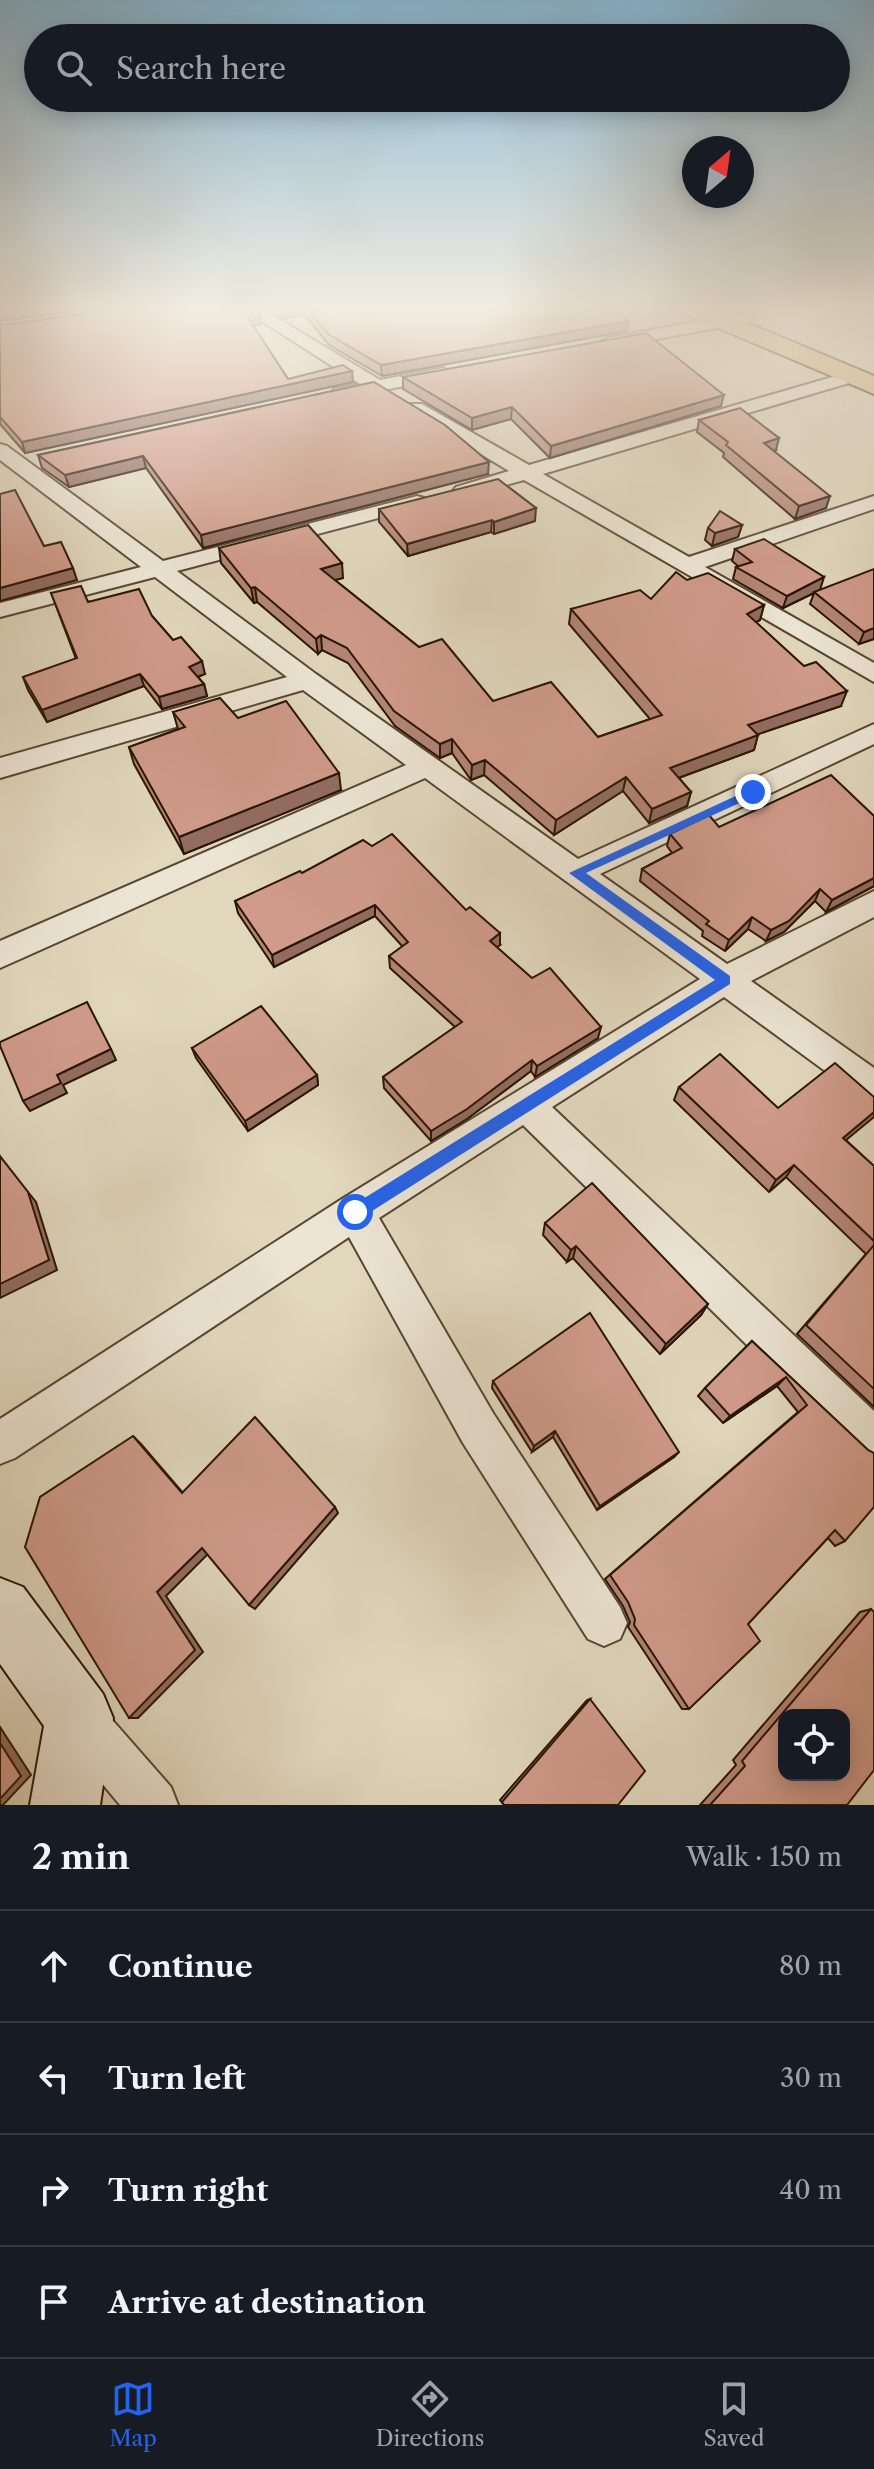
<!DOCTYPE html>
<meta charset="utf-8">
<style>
:root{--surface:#171b24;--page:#20242c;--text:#f1f3f6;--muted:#9ea1a6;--line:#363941;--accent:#2563eb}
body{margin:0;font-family:"Libre Caslon Text",serif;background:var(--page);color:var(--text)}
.controls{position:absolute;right:24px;bottom:24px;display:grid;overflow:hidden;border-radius:16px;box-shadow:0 4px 20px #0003}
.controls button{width:72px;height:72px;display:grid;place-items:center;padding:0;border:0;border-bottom:2px solid var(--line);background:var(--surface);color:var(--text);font:40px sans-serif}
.compass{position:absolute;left:682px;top:136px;width:72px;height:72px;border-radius:50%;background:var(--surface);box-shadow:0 4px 20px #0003;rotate:29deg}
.stop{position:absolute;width:24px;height:24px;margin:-18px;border:6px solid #2563eb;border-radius:50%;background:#fff}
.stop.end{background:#2563eb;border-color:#fff;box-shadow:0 2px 8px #0008}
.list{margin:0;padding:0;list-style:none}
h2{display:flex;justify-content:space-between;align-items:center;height:104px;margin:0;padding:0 32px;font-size:34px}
h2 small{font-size:26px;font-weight:400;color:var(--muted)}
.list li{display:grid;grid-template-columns:52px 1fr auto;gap:24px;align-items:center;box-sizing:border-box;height:112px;padding:0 32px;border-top:2px solid var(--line)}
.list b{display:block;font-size:30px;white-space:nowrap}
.list em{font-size:26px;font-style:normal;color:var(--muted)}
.icon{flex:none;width:44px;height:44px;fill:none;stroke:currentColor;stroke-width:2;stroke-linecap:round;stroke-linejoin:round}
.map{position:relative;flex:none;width:874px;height:1805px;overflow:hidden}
.search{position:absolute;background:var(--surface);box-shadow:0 4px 20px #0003;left:24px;right:24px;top:24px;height:88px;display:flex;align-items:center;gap:20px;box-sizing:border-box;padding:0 28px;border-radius:44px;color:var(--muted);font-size:30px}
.sheet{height:552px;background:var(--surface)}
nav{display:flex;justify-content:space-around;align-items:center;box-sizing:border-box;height:112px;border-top:2px solid var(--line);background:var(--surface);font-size:22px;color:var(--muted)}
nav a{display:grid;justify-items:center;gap:4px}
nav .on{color:var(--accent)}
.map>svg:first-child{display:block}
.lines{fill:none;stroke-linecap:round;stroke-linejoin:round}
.street-casing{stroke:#574632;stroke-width:4}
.secondary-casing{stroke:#291504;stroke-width:4}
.primary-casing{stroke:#291504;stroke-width:4}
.street{fill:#ece5d4;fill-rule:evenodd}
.secondary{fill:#ece5d4;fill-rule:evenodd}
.primary{fill:#e0bc7e;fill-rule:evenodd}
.wall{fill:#b38577;stroke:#291504;stroke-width:2}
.shaded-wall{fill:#926c61;stroke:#291504;stroke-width:2}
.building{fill:#d09b8a;stroke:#291504;stroke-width:2;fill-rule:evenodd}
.route{fill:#2563eb}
</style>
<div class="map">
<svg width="874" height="1805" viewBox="0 0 874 1805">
<rect width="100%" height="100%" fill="#e1d7bd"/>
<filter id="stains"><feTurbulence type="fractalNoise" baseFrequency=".0025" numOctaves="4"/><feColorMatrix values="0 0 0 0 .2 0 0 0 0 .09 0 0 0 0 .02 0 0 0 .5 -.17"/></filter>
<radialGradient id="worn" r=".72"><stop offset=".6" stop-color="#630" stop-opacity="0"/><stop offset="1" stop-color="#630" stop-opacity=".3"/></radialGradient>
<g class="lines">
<defs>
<g id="street">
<polygon points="243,309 262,309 380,380 443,368 452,373 443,378 341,399 334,397 332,393 334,389 360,384"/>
<polygon points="744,313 753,318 750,322 608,348 599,343 608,338"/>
<polygon points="853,371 859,372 862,376 859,380 543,474 689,557 874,496 874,509 705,567 874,663 874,682 524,480 463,497 456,495 453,491 456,487 509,471 405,408 408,404 422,404 529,465"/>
<polygon points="0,444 7,446 163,561 417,496 424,498 428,502 424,506 177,571 316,674 578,859 874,724 874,744 600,874 727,964 874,891 874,917 751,981 874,1068 874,1102 862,1098 724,997 552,1107 874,1411 874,1461 859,1455 523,1125 379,1218 493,1413 620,1607 627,1623 620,1639 604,1646 588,1639 463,1443 349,1237 15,1458 0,1464 0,1419 342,1199 700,979 425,778 0,968 0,941 406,765 303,690 0,778 0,758 287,677 155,577 0,617 0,603 141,567 0,460"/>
<polygon points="83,1699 100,1706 171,1787 178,1805 120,1805 66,1740 59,1723 66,1706"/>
</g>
<polygon id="secondary" points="0,1578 23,1587 103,1694 113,1718 100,1805 30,1805 44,1726 0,1664"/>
<polygon id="primary" points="682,309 714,309 874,376 874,394 685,314"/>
</defs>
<!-- street casing -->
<use href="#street" class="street-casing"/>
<!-- secondary casing -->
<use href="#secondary" class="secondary-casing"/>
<!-- primary casing -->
<use href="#primary" class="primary-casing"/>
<!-- street -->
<use href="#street" class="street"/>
<!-- secondary -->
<use href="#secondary" class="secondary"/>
<!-- primary -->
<use href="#primary" class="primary"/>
</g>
<!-- wall -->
<g class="wall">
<polygon points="267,309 614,309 627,331 382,376 329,345 304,314 284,319"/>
<polygon points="260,313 261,324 253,326 288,379 353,382 25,453 0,424 0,325"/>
<polygon points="403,377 721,406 550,458 511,419 472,430 403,389"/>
<polygon points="374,382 488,474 203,548 146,468 69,487 42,468 38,455"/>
<polygon points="699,420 776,450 774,451 826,508 795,519 723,457 724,453 697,432"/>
<polygon points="379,509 535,521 494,534 491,532 408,556 379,522"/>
<polygon points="742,525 738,537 712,546 705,540 708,528"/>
<polygon points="219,548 343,578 335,580 419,647 493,701 598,737 650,719 569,624 571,609 651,599 687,580 764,605 760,620 756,622 841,706 758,734 754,750 679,778 691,792 687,806 649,823 623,791 554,835 484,775 471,780 452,753 440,758 395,726 348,663 322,650 318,654 257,602 254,603 221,563"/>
<polygon points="735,549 820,590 874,639 859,644 810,604 814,593 783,608 733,579 736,567 738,566 732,561"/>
<polygon points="51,593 152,616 173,640 205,674 198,677 204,684 207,696 162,709 144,686 47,722 28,690 23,677 76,659"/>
<polygon points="173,712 238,718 341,790 184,854 134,764 129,747 178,729"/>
<polygon points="874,816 874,886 826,912 815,901 784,932 766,941 748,929 725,951 702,936 703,931 640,881 642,869 672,853 667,846 670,834 719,827"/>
<polygon points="302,873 500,945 496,947 598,1038 535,1077 531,1071 467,1119 431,1141 384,1088 383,1077 455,1027 390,968 389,956 403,947 375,916 274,967 238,913 235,901"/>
<polygon points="192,1048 317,1075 318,1085 248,1131 196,1058"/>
<polygon points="679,1087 778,1108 846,1140 874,1166 874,1407 797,1334 866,1254 786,1177 769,1192 674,1100"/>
<polygon points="545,1223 708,1304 701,1315 660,1354 573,1258 567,1262 543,1235"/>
<polygon points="752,1341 868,1450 845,1541 835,1546 828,1538 748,1624 689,1709 682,1709 628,1627 630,1622 623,1606 605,1579 798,1412 777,1386 723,1423 698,1396 705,1388"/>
<polygon points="493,1381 674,1457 597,1510 553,1437 532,1452 492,1388"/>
<polygon points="871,1609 847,1805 700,1805 736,1765 733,1760 860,1612"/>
<polygon points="590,1699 504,1805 500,1800 587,1700"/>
</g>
<!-- shaded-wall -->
<g class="shaded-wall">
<polygon points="11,309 90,309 0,321 0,310"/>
<polygon points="283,309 303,309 304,314 284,319"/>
<polygon points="260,313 261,324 248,327 247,316"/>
<polygon points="629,321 627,331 382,376 381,365"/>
<polygon points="352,371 353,382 25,453 22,442"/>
<polygon points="724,395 721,406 550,458 551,446"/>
<polygon points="512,407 511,419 472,430 472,418"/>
<polygon points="779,438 776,450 761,455 764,443"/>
<polygon points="143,456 146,468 69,487 65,475"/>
<polygon points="489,462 488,474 203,548 201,535"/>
<polygon points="830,496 826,508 795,519 799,506"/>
<polygon points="536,508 535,521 494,534 494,522"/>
<polygon points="492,520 491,532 408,556 407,544"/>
<polygon points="742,525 738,537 712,546 715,533"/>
<polygon points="342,563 343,578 323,583 321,569"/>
<polygon points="73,568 77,580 0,601 0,588"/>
<polygon points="824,577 820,590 783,608 787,596"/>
<polygon points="255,587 257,602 254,603 251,588"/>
<polygon points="764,605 760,620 743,629 747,614"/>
<polygon points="874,628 874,639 859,644 864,632"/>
<polygon points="321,635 322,650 318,654 316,639"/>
<polygon points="202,661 205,674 192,679 189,667"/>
<polygon points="140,674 144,686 47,722 42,710"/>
<polygon points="204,684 207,696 162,709 159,697"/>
<polygon points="847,691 841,706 744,739 748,725"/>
<polygon points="758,735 754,750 667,782 670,768"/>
<polygon points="452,739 452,753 440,758 440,744"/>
<polygon points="485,760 484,775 471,780 472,765"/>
<polygon points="339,773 341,790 184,854 179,837"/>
<polygon points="626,777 623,791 554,835 556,820"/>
<polygon points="691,792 687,806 649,823 652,809"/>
<polygon points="874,878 874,886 826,912 832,900"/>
<polygon points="820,889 815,901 784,932 766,941 771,930"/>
<polygon points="375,905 375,916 274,967 272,955"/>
<polygon points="752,917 748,929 725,951 729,940"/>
<polygon points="500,933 500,945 489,953 490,941"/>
<polygon points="601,1027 598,1038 535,1077 537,1066"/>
<polygon points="111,1049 116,1060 63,1085 67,1093 30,1111 23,1101 57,1075"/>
<polygon points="532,1060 531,1071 467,1119 431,1141 431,1131"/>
<polygon points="317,1075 318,1085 248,1131 245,1121"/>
<polygon points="874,1112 874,1117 834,1150 843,1138"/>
<polygon points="794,1165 786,1177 769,1192 776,1180"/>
<polygon points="28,1192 36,1202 57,1270 0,1298 0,1284"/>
<polygon points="576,1246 573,1258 567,1262 571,1250"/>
<polygon points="708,1304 701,1315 660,1354 666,1344"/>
<polygon points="786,1377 777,1386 723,1423 730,1416"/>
<polygon points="555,1431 553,1437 532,1452 534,1446"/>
<polygon points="133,1436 141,1444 189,1500 182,1493"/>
<polygon points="679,1452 674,1457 597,1510 600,1506"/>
<polygon points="335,1507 338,1513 255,1609 249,1605"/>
<polygon points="202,1548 209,1553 166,1596 203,1652 138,1718 129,1718 157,1592"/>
<polygon points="0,1727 31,1775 3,1805 0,1805"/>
</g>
<!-- building -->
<g class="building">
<polygon points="126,309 252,309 260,313 247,316 288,379 343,365 352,371 22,442 0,417 0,325"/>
<polygon points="307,309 614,309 629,321 381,365 328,334"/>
<polygon points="646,333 724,395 551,446 512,407 472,418 403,377"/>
<polygon points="374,382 445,425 489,462 201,535 143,456 65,475 38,455"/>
<polygon points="740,408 779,438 764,443 830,496 799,506 726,445 728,442 699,420"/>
<polygon points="498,479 536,508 494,522 492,520 407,544 379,509"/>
<polygon points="15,490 44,546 61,542 73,568 0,588 0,494"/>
<polygon points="720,511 742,525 715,533 708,528"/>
<polygon points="308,525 342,563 321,569 419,647 442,639 493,701 551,682 598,737 662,715 571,609 640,590 651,599 676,572 687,580 708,573 764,605 747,614 804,666 816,662 847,691 748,725 758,735 670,768 691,792 652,809 626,777 556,820 485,760 472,765 452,739 440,744 394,711 347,648 321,635 316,639 255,587 251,588 219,548"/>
<polygon points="764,539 824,577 787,596 736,567 752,562 735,549"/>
<polygon points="874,569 874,628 864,632 814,592"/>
<polygon points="81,586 88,602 139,589 152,616 173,640 181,637 202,661 189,667 204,684 159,697 140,674 42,710 23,677 77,658 51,593"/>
<polygon points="220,698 238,718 286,701 339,773 179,837 129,747 185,727 173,712"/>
<polygon points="831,775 874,816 874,878 832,900 820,889 789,921 771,930 752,917 729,940 706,924 709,921 642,869 682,848 670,834 709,815 719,827"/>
<polygon points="392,834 466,910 470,907 500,933 490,941 532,978 550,968 601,1027 537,1066 532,1060 467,1109 431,1131 383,1077 462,1022 389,956 408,942 375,905 272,955 235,901 300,871 302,873 363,840 372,846"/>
<polygon points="87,1002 111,1049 57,1075 61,1083 23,1101 0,1046 0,1042"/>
<polygon points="261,1006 317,1075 245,1121 192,1048"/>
<polygon points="720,1054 778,1108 835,1063 874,1097 874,1112 843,1138 874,1166 874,1241 794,1165 776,1180 679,1087"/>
<polygon points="0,1156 28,1192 49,1260 0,1284"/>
<polygon points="592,1183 708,1304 666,1344 576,1246 571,1250 545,1223"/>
<polygon points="874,1245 874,1389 806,1325"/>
<polygon points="590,1313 679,1452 600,1506 555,1431 534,1446 493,1381"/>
<polygon points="752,1341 868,1450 874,1453 874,1507 845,1541 835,1530 748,1624 760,1641 689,1709 634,1625 635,1619 628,1602 610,1575 807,1405 786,1377 730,1416 705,1388"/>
<polygon points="255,1417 335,1507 249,1605 202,1548 157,1592 195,1650 129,1718 25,1547 40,1497 133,1436 182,1493"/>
<path d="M871 1609 874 1612V1770L847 1805H710L745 1766 742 1761ZM784 1715H844V1775H784Z"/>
<polygon points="590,1699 645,1771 618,1805 504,1805 502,1802"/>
<polygon points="0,1743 21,1776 0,1799"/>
</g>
<!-- sky -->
<linearGradient id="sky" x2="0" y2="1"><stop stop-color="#86b6d2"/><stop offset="0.55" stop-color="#f2ede1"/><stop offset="1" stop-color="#f2ede1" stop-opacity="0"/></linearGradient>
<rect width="874" height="561" fill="url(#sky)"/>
<!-- route -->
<polygon class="route" points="753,788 759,792 757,795 586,873 730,976 730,984 361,1218 350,1218 350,1207 715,980 569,873"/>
<rect width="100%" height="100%" filter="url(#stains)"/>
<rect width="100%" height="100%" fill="url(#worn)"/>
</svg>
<div class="controls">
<button><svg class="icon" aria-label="locate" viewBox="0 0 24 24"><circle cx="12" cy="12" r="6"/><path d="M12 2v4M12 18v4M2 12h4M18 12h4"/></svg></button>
</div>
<svg class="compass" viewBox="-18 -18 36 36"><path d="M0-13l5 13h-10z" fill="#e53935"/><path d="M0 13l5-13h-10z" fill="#9ea1a6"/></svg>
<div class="stop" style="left:355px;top:1212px"></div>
<div class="stop end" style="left:753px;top:792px"></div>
<div class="search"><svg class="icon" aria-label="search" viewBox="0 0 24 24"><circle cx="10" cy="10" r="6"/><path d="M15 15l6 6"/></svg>Search here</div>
</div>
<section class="sheet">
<h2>2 min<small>Walk · 150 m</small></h2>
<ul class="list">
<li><svg class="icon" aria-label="ahead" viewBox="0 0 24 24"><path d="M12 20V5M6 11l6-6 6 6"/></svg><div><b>Continue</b></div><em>80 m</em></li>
<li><svg class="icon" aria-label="left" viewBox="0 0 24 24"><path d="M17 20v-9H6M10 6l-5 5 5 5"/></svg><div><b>Turn left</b></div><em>30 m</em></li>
<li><svg class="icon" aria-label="right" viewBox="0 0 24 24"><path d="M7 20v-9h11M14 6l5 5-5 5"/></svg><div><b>Turn right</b></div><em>40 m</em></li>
<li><svg class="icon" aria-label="arrive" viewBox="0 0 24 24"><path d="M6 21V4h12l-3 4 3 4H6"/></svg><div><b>Arrive at destination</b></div></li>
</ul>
</section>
<nav>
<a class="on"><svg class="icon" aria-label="map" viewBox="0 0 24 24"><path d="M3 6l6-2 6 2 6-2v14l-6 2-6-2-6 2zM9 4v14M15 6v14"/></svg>Map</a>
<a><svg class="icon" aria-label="directions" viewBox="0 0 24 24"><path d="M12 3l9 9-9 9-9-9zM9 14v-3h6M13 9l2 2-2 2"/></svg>Directions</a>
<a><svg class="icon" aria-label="saved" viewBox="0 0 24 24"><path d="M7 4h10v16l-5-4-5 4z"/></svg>Saved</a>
</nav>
